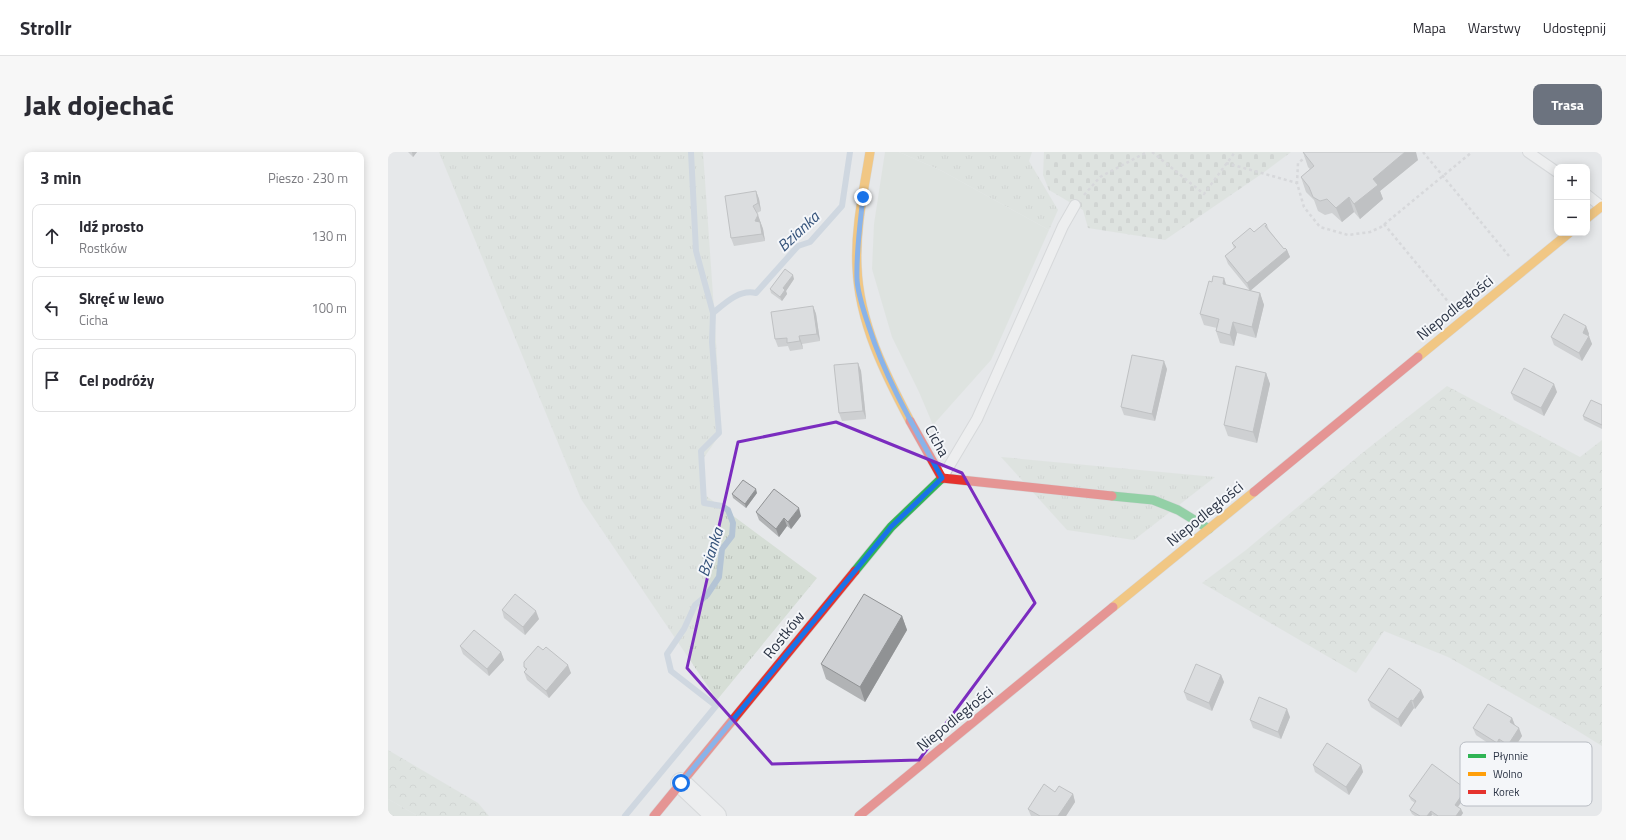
<!DOCTYPE html>
<html lang="pl">
<meta charset="utf-8">
<style>
:root{--surface:#fff;--page:#f7f7f7;--text:#2b2b33;--muted:#7c7c81;--line:#e1e1e2;--accent:#6c737f}
body{margin:0;font-family:"Titillium Web",sans-serif;background:var(--page);color:var(--text)}
.controls{position:absolute;right:12px;top:12px;display:grid;overflow:hidden;border-radius:8px;box-shadow:0 2px 10px #0003}
.controls button{width:36px;height:36px;display:grid;place-items:center;padding:0;border:0;border-bottom:1px solid var(--line);background:var(--surface);color:var(--text);font:20px sans-serif}
.stop{position:absolute;width:12px;height:12px;margin:-9px;border:3px solid #1a73e8;border-radius:50%;background:#fff}
.stop.end{background:#1a73e8;border-color:#fff;box-shadow:0 1px 4px #0008}
.list{margin:0;padding:0;list-style:none}
h2{display:flex;justify-content:space-between;align-items:center;height:52px;margin:0;padding:0 16px;font-size:17px}
h2 small{font-size:13px;font-weight:400;color:var(--muted)}
.list li{display:grid;grid-template-columns:26px 1fr auto;gap:12px;align-items:center;box-sizing:border-box;height:64px;margin:0 8px 8px;padding:0 8px;border:1px solid var(--line);border-radius:8px}
.list b{display:block;font-size:15px;white-space:nowrap}
.list p{margin:0;font-size:13px;white-space:nowrap;color:var(--muted)}
.list em{font-size:13px;font-style:normal;color:var(--muted)}
.icon{flex:none;width:22px;height:22px;fill:none;stroke:currentColor;stroke-width:2;stroke-linecap:round;stroke-linejoin:round}
.map{position:relative;flex:none;width:1214px;height:664px;overflow:hidden;border-radius:8px}
header{display:flex;align-items:center;gap:24px;box-sizing:border-box;height:56px;padding:0 20px;background:var(--surface);border-bottom:1px solid var(--line)}
header strong{font-size:19px}
nav{display:flex;gap:22px;margin-inline-start:auto;font-size:14px}
.intro{display:flex;align-items:center;justify-content:space-between;box-sizing:border-box;height:96px;padding:0 24px}
h1{margin:0;font-size:28px}
.button{padding:10px 18px;border-radius:8px;background:var(--accent);color:#fff;font-size:14px;font-weight:700}
main{display:flex;gap:24px;padding:0 24px}
aside{flex:1;background:var(--surface);border-radius:8px;box-shadow:0 2px 10px #0003}
.map>svg:first-child{display:block}
.grass{fill:url(#grass-tufts)}
.forest{fill:url(#forest-crowns)}
.cemetery{fill:url(#cemetery-stones)}
.green{fill:#d6ded6}
.lines{fill:none;stroke-linecap:round;stroke-linejoin:round}
.stream{stroke:#b4c4d5;stroke-width:6}
.lane-casing{stroke:#c4c6c8;stroke-width:12}
.street-casing{stroke:#c4c6c8;stroke-width:22}
.fast-casing{stroke:#c4c6c8;stroke-width:10}
.slow-casing{stroke:#c4c6c8;stroke-width:10}
.jam-casing{stroke:#c4c6c8;stroke-width:10}
.path{stroke:#c5c6ca;stroke-width:2.5;stroke-dasharray:3 3;stroke-linecap:butt}
.lane{stroke:#f5f6f7;stroke-width:10}
.street{stroke:#f5f6f7;stroke-width:20}
.fast{stroke:#30b455;stroke-width:9}
.slow{stroke:#ff9f0a;stroke-width:9}
.jam{stroke:#e5322d;stroke-width:9}
.wall{fill:#b1b3b5}
.shaded-wall{fill:#909294}
.building{fill:#ced0d3;stroke:#909294}
.route{stroke:#1a73e8;stroke-width:5}
.marked{fill:none;stroke:#7b2cbf;stroke-width:3;stroke-linejoin:round}
.labels{text-anchor:middle;stroke-width:4;stroke-linejoin:round;paint-order:stroke}
.street-label{font-size:15px;fill:#2b3445;stroke:#f4f6f9}
.water-label{font-size:16px;font-style:italic;fill:#34527a;stroke:#f4f6f9}
.key{fill:#f4f6f9;stroke:#b8bcc3;stroke-width:1}
.key-label{font-size:11px;fill:#2b3445}
</style>
<header>
<strong>Strollr</strong>
<nav><a>Mapa</a><a>Warstwy</a><a>Udostępnij</a></nav>
</header>
<div class="intro"><h1>Jak dojechać</h1><a class="button">Trasa</a></div>
<main>
<aside>
<h2>3 min<small>Pieszo · 230 m</small></h2>
<ul class="list">
<li><svg class="icon" aria-label="ahead" viewBox="0 0 24 24"><path d="M12 20V5M6 11l6-6 6 6"/></svg><div><b>Idź prosto</b><p>Rostków</p></div><em>130 m</em></li>
<li><svg class="icon" aria-label="left" viewBox="0 0 24 24"><path d="M17 20v-9H6M10 6l-5 5 5 5"/></svg><div><b>Skręć w lewo</b><p>Cicha</p></div><em>100 m</em></li>
<li><svg class="icon" aria-label="arrive" viewBox="0 0 24 24"><path d="M6 21V4h12l-3 4 3 4H6"/></svg><div><b>Cel podróży</b></div></li>
</ul>
</aside>
<div class="map">
<svg width="1214" height="664" viewBox="0 0 1214 664">
<defs>
<pattern id="grass-tufts" width="24" height="20" patternUnits="userSpaceOnUse"><rect width="24" height="20" fill="#d6ded6"/><path d="M3 7l-1-3M5 7V3M7 7l1-3M15 17l-1-3M17 17v-4M19 17l1-3" fill="none" stroke="#b8bfb9"/></pattern>
<pattern id="forest-crowns" width="20" height="18" patternUnits="userSpaceOnUse"><rect width="20" height="18" fill="#d6ded6"/><path d="M2 6a3 3 0 1 1 6 0M12 15a3 3 0 1 1 6 0" fill="none" stroke="#b8bfb9"/></pattern>
<pattern id="cemetery-stones" width="16" height="16" patternUnits="userSpaceOnUse"><rect width="16" height="16" fill="#d6ded6"/><path d="M2 7V4a2 2 0 0 1 4 0v3zM10 15v-3a2 2 0 0 1 4 0v3z" fill="#b8bfb9"/></pattern>
</defs>
<rect width="100%" height="100%" fill="#e6e8ea"/>
<!-- grass -->
<g class="grass">
<polygon points="51,0 315,0 327,172 333,281 315,307 317,343 429,426 329,548 193,347"/>
<polygon points="511,0 644,0 641,9 670,58 661,78 554,19"/>
<polygon points="613,305 827,325 746,388 679,378"/>
<polygon points="0,647 30,664 0,664"/>
</g>
<!-- forest -->
<g class="forest">
<polygon points="1059,234 1192,305 1214,288 1214,594 1185,576 1060,505 996,479 968,521 814,431 858,398 973,302"/>
<polygon points="0,598 90,651 101,664 30,664 0,647"/>
</g>
<!-- cemetery -->
<polygon class="cemetery" points="656,0 903,0 875,21 777,88 700,76 695,58 661,38 655,23"/>
<!-- green -->
<polygon class="green" points="497,0 511,0 554,19 661,78 603,208 545,273 531,240 504,185 484,117 486,72"/>
<g class="lines">
<!-- stream -->
<g class="stream">
<polyline points="303,0 308,99 325,161"/>
<path d="M237 664 328 554 283 519 279 502 296 477 307 453 319 443 331 425 334 397 344 384 345 371 340 358 334 354 316 351 313 299 331 281 324 190 325 161C337 151 351 137 368 141L410 94 422 90 454 54 462 0"/>
</g>
<defs>
<g id="lane">
<polyline points="1140,0 1169,20"/>
<polyline points="1199,43 1213,54"/>
<polyline points="554,326 589,267 675,74 687,53"/>
</g>
<polyline id="street" points="293,631 328,664"/>
<g id="fast">
<polyline points="724,344 765,348 790,358 821,377"/>
<polyline points="467,419 503,375 554,326"/>
</g>
<g id="slow">
<path d="M482 0C476 38 467 76 469 115 471 170 497 222 522 269"/>
<polyline points="1199,66 1214,54"/>
<polyline points="1030,205 1181,81"/>
<polyline points="725,455 866,340"/>
</g>
<g id="jam">
<polyline points="522,269 554,326"/>
<polyline points="554,326 724,344"/>
<polyline points="866,340 1030,205"/>
<polyline points="266,664 467,419"/>
<polyline points="471,664 725,455"/>
</g>
</defs>
<!-- lane casing -->
<use href="#lane" class="lane-casing"/>
<!-- street casing -->
<use href="#street" class="street-casing"/>
<!-- fast casing -->
<use href="#fast" class="fast-casing"/>
<!-- slow casing -->
<use href="#slow" class="slow-casing"/>
<!-- jam casing -->
<use href="#jam" class="jam-casing"/>
<!-- path -->
<g class="path">
<polyline points="764,0 816,42 847,0"/>
<polyline points="924,0 910,11 909,31 916,55 932,75 960,83 982,80 993,75 1084,0"/>
<polyline points="1035,0 1121,104"/>
<polyline points="838,11 909,31"/>
<polyline points="696,43 712,25 759,0"/>
<polyline points="996,72 1062,152"/>
</g>
<!-- lane -->
<use href="#lane" class="lane"/>
<!-- street -->
<use href="#street" class="street"/>
<!-- fast -->
<use href="#fast" class="fast"/>
<!-- slow -->
<use href="#slow" class="slow"/>
<!-- jam -->
<use href="#jam" class="jam"/>
</g>
<!-- wall -->
<g class="wall">
<polygon points="20,0 29,0 25,5"/>
<polygon points="915,0 1030,8 992,39 995,47 972,67 966,60 954,70 944,61 937,63 930,59 926,48 918,40 913,25 922,17 920,15"/>
<polygon points="368,39 371,47 373,59 369,61 375,77 377,89 346,94 343,86"/>
<polygon points="879,73 881,78 896,97 899,98 902,105 862,139 840,112 837,104 846,96 844,91"/>
<polygon points="406,127 398,139 399,142 394,149 383,141 382,137"/>
<polygon points="838,133 872,141 876,153 868,186 849,181 846,194 832,191 828,179 829,176 816,173 812,162"/>
<polygon points="425,154 428,162 432,189 414,192 415,197 402,199 400,194 390,195 387,187"/>
<polygon points="1198,174 1201,182 1200,184 1204,192 1194,209 1166,193 1163,185"/>
<polygon points="470,211 473,219 478,267 454,269 451,261"/>
<polygon points="779,217 767,269 736,263 733,255"/>
<polygon points="878,221 882,232 869,291 840,284 836,273"/>
<polygon points="1169,240 1156,264 1126,248 1123,241"/>
<polygon points="1214,253 1214,277 1196,268 1195,264"/>
<polygon points="369,341 358,356 345,346 344,342"/>
<polygon points="368,360 413,364 403,377 399,374 391,385 371,368"/>
<polygon points="114,458 151,467 137,483 116,466"/>
<polygon points="514,464 519,478 477,550 438,527 433,512"/>
<polygon points="72,494 113,500 116,508 101,524 75,502"/>
<polygon points="155,498 183,521 161,546 139,528 136,520 138,519 136,515"/>
<polygon points="833,523 836,530 824,559 799,548 796,540"/>
<polygon points="1036,545 1027,557 1026,556 1013,575 983,555 980,548"/>
<polygon points="902,565 893,587 865,576 862,568"/>
<polygon points="1124,566 1127,573 1134,584 1123,601 1114,595 1112,599 1088,583 1085,576"/>
<polygon points="1166,605 1192,618 1195,626 1181,649 1156,633 1154,628 1141,620 1138,613"/>
<polygon points="925,613 973,613 975,620 961,643 927,620"/>
<polygon points="1078,637 1080,641 1070,655 1075,661 1073,664 1046,664 1044,663 1043,664 1027,664 1024,662 1022,658 1027,651 1023,648 1021,644"/>
<polygon points="667,640 685,642 687,650 678,664 643,664 640,657"/>
</g>
<!-- shaded-wall -->
<g class="shaded-wall">
<polygon points="24,0 29,0 25,5"/>
<polygon points="1017,0 1028,0 1030,8 992,39 995,47 972,67 966,52 985,27"/>
<polygon points="368,39 371,47 373,59 370,51"/>
<polygon points="961,45 966,60 954,70 948,56"/>
<polygon points="370,63 375,77 377,89 374,82 367,69"/>
<polygon points="899,98 902,105 862,139 859,131"/>
<polygon points="405,123 406,127 398,139 399,142 394,149 392,145 395,136"/>
<polygon points="836,126 840,138 835,132"/>
<polygon points="872,141 876,153 868,186 864,175"/>
<polygon points="425,154 428,162 432,189 429,182"/>
<polygon points="845,170 849,181 846,194 842,183"/>
<polygon points="1198,174 1201,182 1198,188 1195,181"/>
<polygon points="411,184 414,192 415,197 412,189"/>
<polygon points="1201,184 1204,192 1194,209 1191,201"/>
<polygon points="776,209 779,217 767,269 764,262"/>
<polygon points="470,211 473,219 478,267 475,259"/>
<polygon points="878,221 882,232 869,291 865,280"/>
<polygon points="1166,232 1169,240 1156,264 1153,256"/>
<polygon points="368,337 369,341 358,356 357,352"/>
<polygon points="411,356 413,364 403,377 400,370"/>
<polygon points="396,366 399,374 391,385 388,377"/>
<polygon points="148,459 151,467 137,483 135,475"/>
<polygon points="514,464 519,478 477,550 472,535"/>
<polygon points="113,500 116,508 101,524 99,517"/>
<polygon points="180,513 183,521 161,546 158,539"/>
<polygon points="833,523 836,530 824,559 821,551"/>
<polygon points="1033,538 1036,545 1027,557 1025,549"/>
<polygon points="1023,548 1026,556 1013,575 1010,567"/>
<polygon points="899,557 902,565 893,587 890,580"/>
<polygon points="1124,566 1127,574 1122,570"/>
<polygon points="1131,576 1134,584 1123,601 1120,593"/>
<polygon points="1111,587 1114,595 1112,599 1109,591"/>
<polygon points="973,613 975,620 961,643 958,635"/>
<polygon points="1192,618 1195,626 1181,649 1178,641"/>
<polygon points="1078,637 1080,641 1068,657 1067,653"/>
<polygon points="685,642 687,650 678,664 670,664"/>
<polygon points="1073,657 1075,661 1073,664 1068,664"/>
<polygon points="1043,659 1044,663 1043,664 1039,664"/>
</g>
<!-- building -->
<g class="building">
<polygon points="915,0 1017,0 985,27 990,33 966,52 961,45 948,56 939,47 932,49 925,45 921,35 913,25 926,14"/>
<polygon points="368,39 370,51 365,54 370,63 367,69 372,70 374,82 343,86 337,44"/>
<polygon points="877,71 879,73 877,74 896,97 897,96 899,98 859,131 837,104 848,95 844,91 862,76 866,80"/>
<polygon points="397,117 405,123 395,136 397,138 392,145 382,137"/>
<polygon points="825,124 836,126 835,132 872,141 864,175 845,170 842,183 828,179 831,167 812,162 821,129 824,130"/>
<polygon points="425,154 429,182 411,184 412,189 399,191 399,186 387,187 383,160"/>
<polygon points="1176,162 1198,174 1195,181 1201,184 1191,201 1163,185"/>
<polygon points="744,203 776,209 764,262 733,255"/>
<polygon points="470,211 475,259 451,261 446,213"/>
<polygon points="848,214 878,221 865,280 836,273"/>
<polygon points="1136,216 1166,232 1153,256 1123,241"/>
<polygon points="1203,248 1214,253 1214,273 1195,264"/>
<polygon points="355,328 368,337 357,352 344,342"/>
<polygon points="386,337 411,356 400,370 396,366 388,377 368,360"/>
<polygon points="127,442 148,459 135,475 114,458"/>
<polygon points="476,442 514,464 472,535 433,512"/>
<polygon points="86,478 113,500 99,517 72,494"/>
<polygon points="150,494 155,498 158,495 180,513 158,539 136,520 139,517 136,515 136,510"/>
<polygon points="808,512 833,523 821,551 796,540"/>
<polygon points="1001,516 1033,538 1025,549 1023,548 1010,567 980,548"/>
<polygon points="871,545 899,557 890,580 862,568"/>
<polygon points="1100,552 1124,566 1122,570 1131,576 1120,593 1111,587 1109,591 1085,576"/>
<polygon points="939,591 973,613 958,635 925,613"/>
<polygon points="1044,612 1078,637 1067,653 1073,657 1068,664 1050,664 1043,659 1039,664 1032,664 1022,658 1028,649 1021,644"/>
<polygon points="656,632 667,640 671,634 685,642 670,664 652,664 640,657"/>
</g>
<g class="lines">
<!-- route -->
<path class="route" d="M293 631 503 375 554 326C527 277 498 228 481 175 476 160 470 143 469 128 468 100 472 73 475 45"/>
</g>
<!-- marked area -->
<path d="M0 0H1214V664H0ZM448 270 574 321 647 451 531 608 384 612 299 516 350 290Z" fill="#e6e8ea" fill-opacity=".55" fill-rule="evenodd"/>
<path class="marked" d="M448 270 574 321 647 451 531 608 384 612 299 516 350 290Z"/>
<g class="labels">
<!-- street labels -->
<g class="street-label">
<text transform="translate(1067 156) rotate(-39)" y="5">Niepodległości</text>
<text transform="translate(549 289) rotate(61)" y="5">Cicha</text>
<text transform="translate(817 362) rotate(-39)" y="5">Niepodległości</text>
<text transform="translate(396 483) rotate(-51)" y="5">Rostków</text>
<text transform="translate(567 567) rotate(-39)" y="5">Niepodległości</text>
</g>
<!-- water labels -->
<g class="water-label">
<text transform="translate(410 79) rotate(-43)" y="6">Bzianka</text>
<text transform="translate(322 400) rotate(-72)" y="6">Bzianka</text>
</g>
</g>
<!-- legend -->
<rect x="1072" y="590" width="132" height="64" rx="6" class="key"/>
<rect x="1080" y="602" width="18" height="4" fill="#30b455"/>
<rect x="1080" y="620" width="18" height="4" fill="#ff9f0a"/>
<rect x="1080" y="638" width="18" height="4" fill="#e5322d"/>
<g class="key-label">
<text x="1105" y="608">Płynnie</text>
<text x="1105" y="626">Wolno</text>
<text x="1105" y="644">Korek</text>
</g>
</svg>
<div class="controls">
<button>+</button>
<button>−</button>
</div>
<div class="stop" style="left:293px;top:631px"></div>
<div class="stop end" style="left:475px;top:45px"></div>
</div>
</main>
